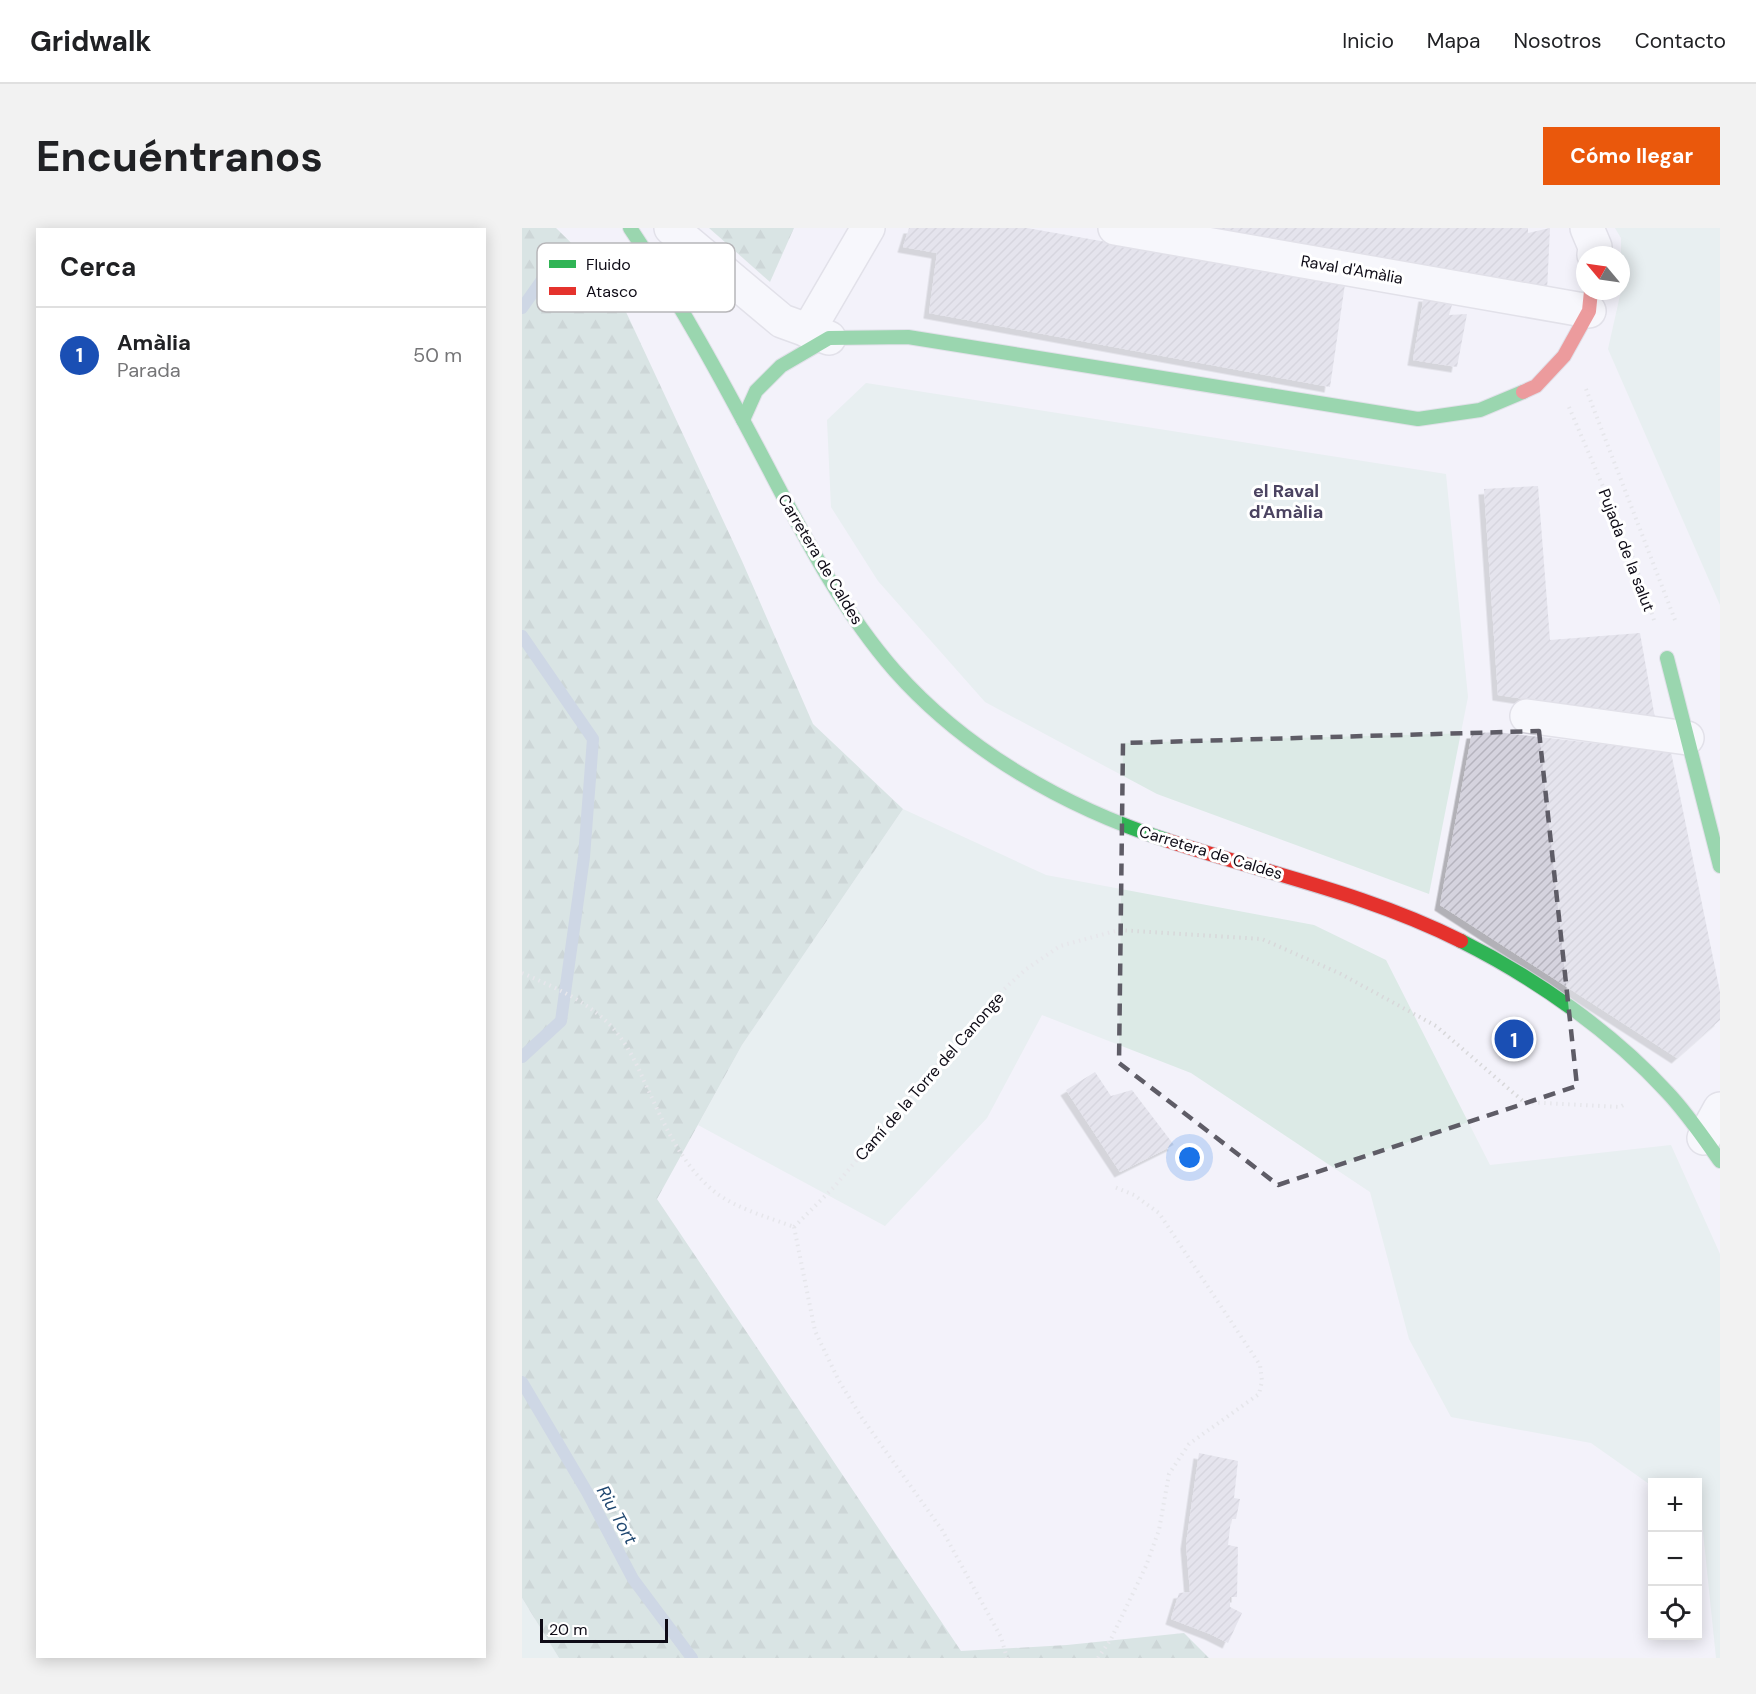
<!DOCTYPE html>
<html lang="es">
<meta charset="utf-8">
<style>
:root{--surface:#fff;--page:#f2f2f2;--text:#202124;--muted:#757577;--line:#e0e0e0;--accent:#ea580c}
body{margin:0;font-family:"DM Sans",sans-serif;background:var(--page);color:var(--text)}
.controls{position:absolute;right:18px;bottom:18px;display:grid;overflow:hidden;border-radius:0px;box-shadow:0 3px 15px #0003}
.controls button{width:54px;height:54px;display:grid;place-items:center;padding:0;border:0;border-bottom:2px solid var(--line);background:var(--surface);color:var(--text);font:30px sans-serif}
.compass{position:absolute;left:1054px;top:18px;width:54px;height:54px;border-radius:50%;background:var(--surface);box-shadow:0 3px 15px #0003;rotate:299deg}
.scale{position:absolute;left:18px;bottom:15px;width:128px;box-sizing:border-box;padding-left:6px;border:3px solid #0e0b16;border-top:0;font-size:16px;line-height:21px;white-space:nowrap;color:#0e0b16;-webkit-text-stroke:4px #fff;paint-order:stroke}
.you{position:absolute;left:668px;top:930px;width:21px;height:21px;margin:-15px;border:4px solid #fff;border-radius:50%;background:#1a73e8;box-shadow:0 0 0 9px #1a73e833}
.badge{display:grid;place-items:center;width:39px;height:39px;border-radius:50%;background:var(--accent);color:#fff;font-size:20px;font-weight:700}
.pin{position:absolute;translate:-50% -50%;border:3px solid #fff;box-shadow:0 2px 6px #0006}
.list{margin:0;padding:0;list-style:none}
h2{display:flex;justify-content:space-between;align-items:center;height:78px;margin:0;padding:0 24px;font-size:26px}
h2 small{font-size:20px;font-weight:400;color:var(--muted)}
.list li{display:grid;grid-template-columns:39px 1fr auto;gap:18px;align-items:center;box-sizing:border-box;height:96px;padding:0 24px;border-top:2px solid var(--line)}
.list b{display:block;font-size:22px;white-space:nowrap}
.list p{margin:0;font-size:20px;white-space:nowrap;color:var(--muted)}
.list em{font-size:20px;font-style:normal;color:var(--muted)}
.icon{flex:none;width:33px;height:33px;fill:none;stroke:currentColor;stroke-width:2;stroke-linecap:round;stroke-linejoin:round}
.map{position:relative;flex:none;width:1198px;height:1430px;overflow:hidden;border-radius:0px}
header{display:flex;align-items:center;gap:36px;box-sizing:border-box;height:84px;padding:0 30px;background:var(--surface);border-bottom:2px solid var(--line)}
header strong{font-size:28px}
nav{display:flex;gap:33px;margin-inline-start:auto;font-size:21px}
.intro{display:flex;align-items:center;justify-content:space-between;box-sizing:border-box;height:144px;padding:0 36px}
h1{margin:0;font-size:42px}
.button{padding:15px 27px;border-radius:0px;background:var(--accent);color:#fff;font-size:21px;font-weight:700}
main{display:flex;gap:36px;padding:0 36px}
aside{flex:1;background:var(--surface);border-radius:0px;box-shadow:0 3px 15px #0003}
.map>svg:first-child{display:block}
.grass{fill:#dceae6}
.forest{fill:url(#forest-firs)}
.lines{fill:none;stroke-linecap:round;stroke-linejoin:round}
.stream{stroke:#a2b5cc;stroke-width:12}
.building{fill:url(#building-hatch);filter:url(#shadow)}
.street-casing{stroke:#ceccd6;stroke-width:36}
.fast-casing{stroke:#ceccd6;stroke-width:16}
.jam-casing{stroke:#ceccd6;stroke-width:16}
.path{stroke:#d8d8da;stroke-width:4;stroke-dasharray:1.5 4.5;stroke-linecap:butt}
.street{stroke:#fdfdfe;stroke-width:33}
.fast{stroke:#30b455;stroke-width:14}
.jam{stroke:#e5322d;stroke-width:14}
.marked{fill:none;stroke:#5e5c66;stroke-width:4.5;stroke-dasharray:12 8;stroke-linejoin:round}
.labels{text-anchor:middle;stroke-width:6;stroke-linejoin:round;paint-order:stroke}
.street-label{font-size:16px;fill:#0e0b16;stroke:#fff}
.neighbourhood-label{font-size:18px;font-weight:bold;fill:#4b4361;stroke:#fff}
.water-label{font-size:18px;font-style:italic;fill:#1f4770;stroke:#fff}
.key{fill:#fff;stroke:#b7b6b9;stroke-width:1.5}
.key-label{font-size:16px;fill:#0e0b16}
</style>
<header>
<strong>Gridwalk</strong>
<nav><a>Inicio</a><a>Mapa</a><a>Nosotros</a><a>Contacto</a></nav>
</header>
<div class="intro"><h1>Encuéntranos</h1><a class="button">Cómo llegar</a></div>
<main>
<aside>
<h2>Cerca<small></small></h2>
<ul class="list">
<li><span class="badge" style="background:#1a4fb4">1</span><div><b>Amàlia</b><p>Parada</p></div><em>50 m</em></li>
</ul>
</aside>
<div class="map">
<svg width="1198" height="1430" viewBox="0 0 1198 1430">
<defs>
<pattern id="forest-firs" width="22" height="20" patternUnits="userSpaceOnUse" patternTransform="scale(1.5)"><rect width="22" height="20" fill="#bbd2ca"/><path d="M5 1l3.5 6h-7zM16 11l3.5 6h-7z" fill="#a0b3ad"/></pattern>
<pattern id="building-hatch" width="6" height="6" patternUnits="userSpaceOnUse" patternTransform="scale(1.5)"><rect width="6" height="6" fill="#d5d3de"/><path d="M-1 1l2-2M0 6l6-6M5 7l2-2" fill="none" stroke="#b6b4be"/></pattern>
<filter id="shadow"><feDropShadow dx="-5.5" dy="5.5" stdDeviation="0" flood-color="#0004"/></filter>
</defs>
<rect width="100%" height="100%" fill="#f3f2fa"/>
<!-- grass -->
<g class="grass">
<polygon points="1093,0 1198,0 1198,377 1086,121 1099,63 1099,10"/>
<polygon points="344,155 924,246 946,469 907,666 635,566 463,474 356,353 309,279 305,192"/>
<polygon points="381,581 524,647 792,697 864,732 968,937 1149,917 1198,1026 1198,1430 1194,1430 1180,1294 1176,1290 1176,1254 1130,1254 1130,1258 1069,1215 929,1189 887,1111 848,964 669,845 520,787 465,890 363,998 176,897 220,817"/>
<polygon points="0,1370 37,1430 0,1430"/>
</g>
<!-- forest -->
<g class="forest">
<polygon points="0,0 34,0 91,56 220,333 291,496 381,581 220,817 135,971 439,1423 545,1417 662,1405 687,1430 37,1430 0,1370"/>
<polygon points="187,0 272,0 248,54"/>
</g>
<g class="lines">
<!-- stream -->
<g class="stream">
<polyline points="0,80 39,25"/>
<polyline points="0,408 71,511 62,629 39,793 0,829"/>
<polyline points="0,1154 65,1264 111,1351 170,1430"/>
</g>
</g>
<!-- building -->
<g class="building">
<polygon points="387,0 505,0 823,56 808,159 407,85 415,25 381,19"/>
<polygon points="666,0 1006,0 1006,5 1028,0 1025,63"/>
<polygon points="902,68 932,70 927,87 945,86 935,139 891,132"/>
<polygon points="1016,258 1028,412 1118,405 1133,490 976,467 962,261"/>
<polygon points="974,504 1149,524 1198,764 1198,792 1155,830 918,677 950,505"/>
<polygon points="573,844 589,868 610,862 652,917 598,944 544,862"/>
<polygon points="677,1225 716,1233 712,1270 718,1271 714,1291 709,1291 706,1317 716,1319 715,1369 708,1369 708,1379 720,1385 706,1415 688,1406 649,1391 657,1365 668,1364 664,1316"/>
</g>
<g class="lines">
<defs>
<g id="street">
<polyline points="149,0 260,93 307,110"/>
<polyline points="593,0 1067,83"/>
<polyline points="1065,0 1073,19 1072,27"/>
<polyline points="286,103 346,0"/>
<polyline points="1005,488 1165,510"/>
<polyline points="1182,910 1198,881"/>
</g>
<g id="fast">
<path d="M108 0C157 73 199 150 240 228 279 302 317 379 373 443 444 523 543 579 644 612"/>
<polyline points="221,192 234,163 259,138 307,110 386,109 896,191 958,182 1001,164"/>
<polyline points="1145,430 1198,638"/>
<path d="M939 713C1013 750 1089 803 1145 864 1165 885 1181 909 1198 933"/>
</g>
<g id="jam">
<polyline points="1001,164 1014,158 1042,128 1067,83 1069,63"/>
<path d="M644 612C743 645 844 665 939 713"/>
</g>
</defs>
<!-- street casing -->
<use href="#street" class="street-casing"/>
<!-- fast casing -->
<use href="#fast" class="fast-casing"/>
<!-- jam casing -->
<use href="#jam" class="jam-casing"/>
<!-- path -->
<g class="path">
<polyline points="1064,161 1153,392"/>
<polyline points="1047,179 1109,324 1133,395"/>
<path d="M0 745C32 759 65 773 89 798 104 814 114 834 122 853 141 893 158 936 193 964 213 980 248 990 272 999"/>
<polyline points="272,999 312,959 467,775 503,742 538,718 597,702 740,711 819,746 914,798 1002,874 1098,879 1105,875"/>
<polyline points="272,999 293,1103 317,1153 340,1190 420,1302 479,1409 485,1430"/>
<polyline points="576,1430 589,1411 624,1338 637,1302 647,1246 667,1216 737,1166 740,1153 738,1137 637,985 612,967 590,958"/>
</g>
<!-- street -->
<use href="#street" class="street"/>
<!-- fast -->
<use href="#fast" class="fast"/>
<!-- jam -->
<use href="#jam" class="jam"/>
</g>
<!-- marked area -->
<path d="M0 0H1198V1430H0ZM1017 503 1055 858 756 957 597 835 601 515Z" fill="#f3f2fa" fill-opacity=".55" fill-rule="evenodd"/>
<path class="marked" d="M1017 503 1055 858 756 957 597 835 601 515Z"/>
<g class="labels">
<!-- street labels -->
<g class="street-label">
<text transform="translate(830 41) rotate(10)" y="6">Raval d'Amàlia</text>
<text transform="translate(1105 322) rotate(69)" y="6">Pujada de la salut</text>
<text transform="translate(299 331) rotate(59)" y="6">Carretera de Caldes</text>
<text transform="translate(689 624) rotate(17)" y="6">Carretera de Caldes</text>
<text transform="translate(407 848) rotate(-49)" y="6">Camí de la Torre del Canonge</text>
</g>
<!-- neighbourhood labels -->
<g class="neighbourhood-label">
<text x="764" y="269">el Raval<tspan x="764" dy="21">d'Amàlia</tspan></text>
</g>
<!-- water labels -->
<g class="water-label">
<text transform="translate(95 1287) rotate(61)" y="6">Riu Tort</text>
</g>
</g>
<!-- legend -->
<rect x="15" y="15" width="198" height="69" rx="9" class="key"/>
<rect x="27" y="32" width="27" height="8" fill="#30b455"/>
<rect x="27" y="59" width="27" height="8" fill="#e5322d"/>
<g class="key-label">
<text x="64" y="42">Fluido</text>
<text x="64" y="69">Atasco</text>
</g>
</svg>
<div class="controls">
<button>+</button>
<button>−</button>
<button><svg class="icon" aria-label="locate" viewBox="0 0 24 24"><circle cx="12" cy="12" r="6"/><path d="M12 2v4M12 18v4M2 12h4M18 12h4"/></svg></button>
</div>
<svg class="compass" viewBox="-18 -18 36 36"><path d="M0-13l5 13h-10z" fill="#e53935"/><path d="M0 13l5-13h-10z" fill="#757577"/></svg>
<div class="scale">20 m</div>
<div class="you"></div>
<div class="pin badge" style="left:992px;top:811px;background:#1a4fb4">1</div>
</div>
</main>
